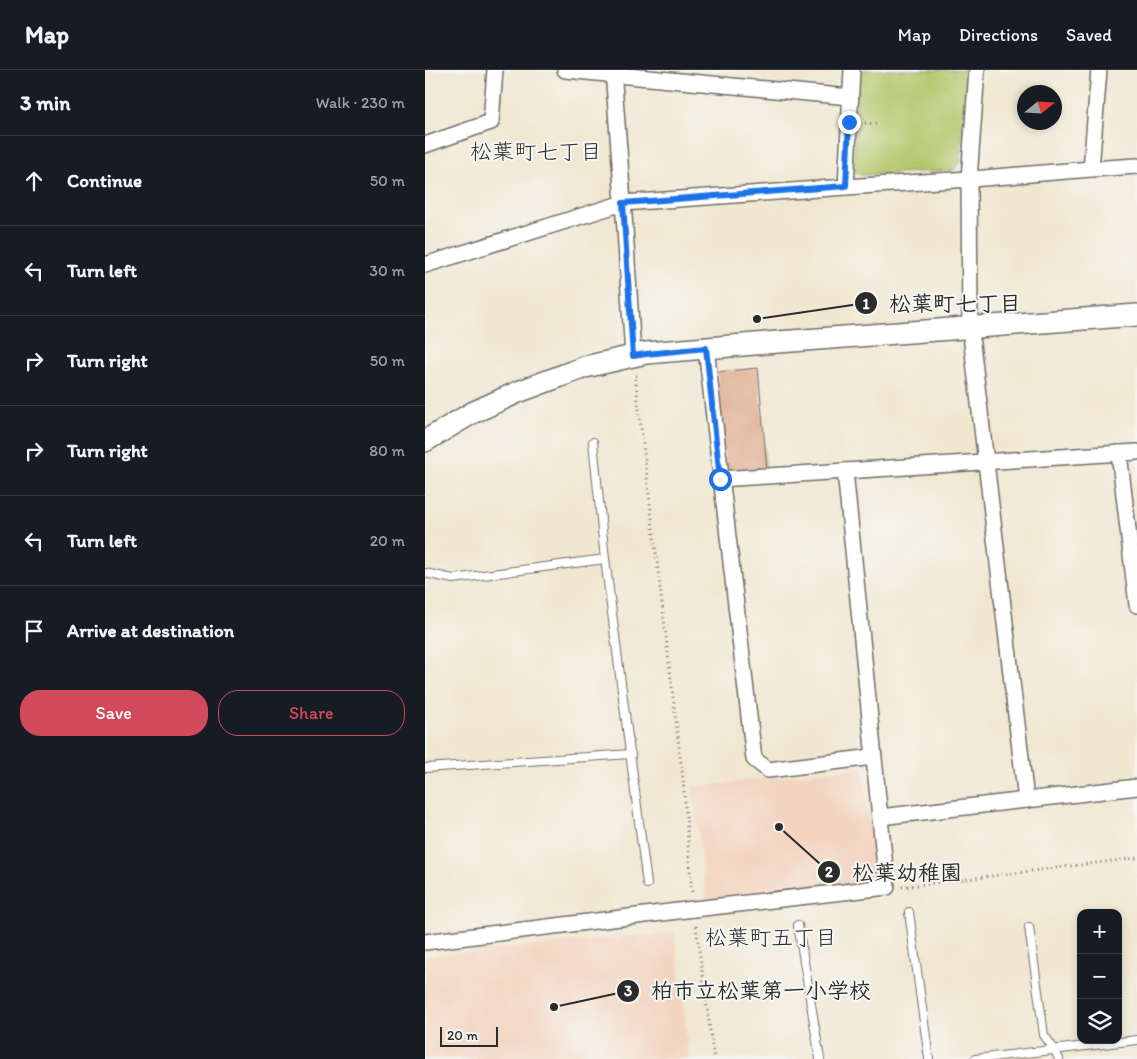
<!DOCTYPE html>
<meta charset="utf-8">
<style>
:root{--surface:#171b24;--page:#242831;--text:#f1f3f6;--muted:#9ea1a6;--line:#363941;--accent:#d1495b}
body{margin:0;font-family:Itim,"Klee One",sans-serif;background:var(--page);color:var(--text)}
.controls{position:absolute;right:15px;bottom:15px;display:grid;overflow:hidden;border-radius:10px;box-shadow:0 2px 8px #0003}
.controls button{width:45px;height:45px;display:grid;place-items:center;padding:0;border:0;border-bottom:1px solid var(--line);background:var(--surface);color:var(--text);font:25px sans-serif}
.compass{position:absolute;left:592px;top:15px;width:45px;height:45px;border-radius:50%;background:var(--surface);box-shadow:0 2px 8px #0003;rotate:72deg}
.scale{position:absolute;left:15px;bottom:12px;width:58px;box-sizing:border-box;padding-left:5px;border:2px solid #2b2b2b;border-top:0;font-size:14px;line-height:18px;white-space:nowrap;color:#2b2b2b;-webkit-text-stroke:4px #f6f6f2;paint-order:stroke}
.stop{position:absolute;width:15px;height:15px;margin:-11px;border:4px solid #1a73e8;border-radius:50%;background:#fff}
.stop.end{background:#1a73e8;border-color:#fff;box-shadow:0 1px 5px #0008}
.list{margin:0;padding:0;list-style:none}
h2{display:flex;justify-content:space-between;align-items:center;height:65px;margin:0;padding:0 20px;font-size:21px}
h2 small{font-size:16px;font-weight:400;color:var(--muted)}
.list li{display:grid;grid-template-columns:32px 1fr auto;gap:15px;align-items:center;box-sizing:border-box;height:90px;padding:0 20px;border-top:1px solid var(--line)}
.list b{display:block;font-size:19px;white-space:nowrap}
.list em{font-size:16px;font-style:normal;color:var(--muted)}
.actions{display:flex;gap:10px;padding:15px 20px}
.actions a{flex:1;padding:11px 0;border:1px solid var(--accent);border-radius:20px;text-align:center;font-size:18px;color:var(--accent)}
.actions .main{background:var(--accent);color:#fff}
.icon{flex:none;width:28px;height:28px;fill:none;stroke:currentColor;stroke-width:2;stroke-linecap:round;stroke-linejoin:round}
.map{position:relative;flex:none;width:712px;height:989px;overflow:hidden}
header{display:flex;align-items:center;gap:30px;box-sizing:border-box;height:70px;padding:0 25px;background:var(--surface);border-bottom:1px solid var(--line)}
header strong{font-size:24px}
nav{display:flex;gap:28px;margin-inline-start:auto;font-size:18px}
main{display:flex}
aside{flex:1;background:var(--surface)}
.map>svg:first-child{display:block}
.built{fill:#f3d4bf}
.green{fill:#b4c669;stroke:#70784a}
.building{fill:#e0ad8f}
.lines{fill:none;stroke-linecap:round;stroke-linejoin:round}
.lane-casing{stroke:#706d65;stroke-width:10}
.street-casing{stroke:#706d65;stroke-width:18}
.secondary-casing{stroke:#706d65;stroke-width:24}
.path{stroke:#706d65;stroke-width:3;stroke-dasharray:1 4;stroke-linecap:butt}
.lane{stroke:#fff;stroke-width:8}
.street{stroke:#fff;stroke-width:15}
.secondary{stroke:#fff;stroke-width:21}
.route{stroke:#1a73e8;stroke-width:6}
.labels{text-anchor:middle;stroke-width:4;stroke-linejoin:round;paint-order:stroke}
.neighbourhood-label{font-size:22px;fill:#2b2b2b;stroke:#f6f6f2}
.leader{fill:none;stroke:#2b2b2b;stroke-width:2}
.callout-dot{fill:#2b2b2b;stroke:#f6f6f2;stroke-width:2}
.mark-label{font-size:15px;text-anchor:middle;font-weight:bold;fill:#fff}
.callout-label{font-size:22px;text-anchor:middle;font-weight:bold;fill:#2b2b2b;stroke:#f6f6f2;stroke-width:4;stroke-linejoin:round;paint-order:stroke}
</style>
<header>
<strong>Map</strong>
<nav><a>Map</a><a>Directions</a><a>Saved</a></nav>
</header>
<main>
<aside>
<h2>3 min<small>Walk · 230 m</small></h2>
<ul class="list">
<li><svg class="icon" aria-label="ahead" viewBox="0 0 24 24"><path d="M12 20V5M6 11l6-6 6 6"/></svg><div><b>Continue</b></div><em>50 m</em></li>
<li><svg class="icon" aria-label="left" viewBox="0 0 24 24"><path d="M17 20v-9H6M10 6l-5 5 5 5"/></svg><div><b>Turn left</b></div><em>30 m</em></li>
<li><svg class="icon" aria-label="right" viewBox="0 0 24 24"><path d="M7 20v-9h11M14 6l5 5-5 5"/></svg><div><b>Turn right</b></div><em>50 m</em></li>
<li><svg class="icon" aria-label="right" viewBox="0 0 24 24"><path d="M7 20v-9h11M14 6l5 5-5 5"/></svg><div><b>Turn right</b></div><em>80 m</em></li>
<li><svg class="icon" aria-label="left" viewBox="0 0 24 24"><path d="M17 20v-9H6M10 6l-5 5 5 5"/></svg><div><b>Turn left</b></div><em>20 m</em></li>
<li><svg class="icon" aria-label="arrive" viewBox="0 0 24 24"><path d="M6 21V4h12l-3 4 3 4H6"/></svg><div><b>Arrive at destination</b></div></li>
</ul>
<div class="actions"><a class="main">Save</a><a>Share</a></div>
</aside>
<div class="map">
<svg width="712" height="989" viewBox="0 0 712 989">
<rect width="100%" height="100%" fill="#f6f6f2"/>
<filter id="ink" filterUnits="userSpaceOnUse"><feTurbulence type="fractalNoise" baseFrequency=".02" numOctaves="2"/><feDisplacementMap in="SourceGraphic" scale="10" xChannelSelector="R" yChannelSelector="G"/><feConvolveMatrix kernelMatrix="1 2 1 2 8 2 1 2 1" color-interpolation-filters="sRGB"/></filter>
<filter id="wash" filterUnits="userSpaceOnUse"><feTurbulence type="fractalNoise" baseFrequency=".0096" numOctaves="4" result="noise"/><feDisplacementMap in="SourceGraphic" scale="20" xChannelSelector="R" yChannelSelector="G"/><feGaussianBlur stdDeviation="1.12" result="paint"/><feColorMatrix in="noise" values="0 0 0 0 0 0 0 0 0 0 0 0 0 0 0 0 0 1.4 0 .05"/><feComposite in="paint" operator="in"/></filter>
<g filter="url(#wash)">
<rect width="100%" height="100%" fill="#f1e7d1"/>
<!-- built -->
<g class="built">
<polygon points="438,697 452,813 282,834 268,717"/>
<polygon points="250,862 264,989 0,989 0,886"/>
</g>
<!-- green -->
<polygon class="green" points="433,0 542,0 535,92 529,100 436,105 428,100"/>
<g id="blocks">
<!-- building -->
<polygon class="building" points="333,298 342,401 301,404 292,302"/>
</g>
</g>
<g filter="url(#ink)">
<use href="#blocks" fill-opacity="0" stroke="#706d65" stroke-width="1"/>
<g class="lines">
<defs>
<g id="lane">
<polyline points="180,489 222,814"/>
<polyline points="0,503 28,509 180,489 168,372"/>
<polyline points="0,698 206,684"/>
<polyline points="484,842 504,989"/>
<polyline points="373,855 395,989"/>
<polyline points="604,857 619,965 629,979 634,989"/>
<polyline points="550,989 712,970"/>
</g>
<g id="street">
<polyline points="140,0 425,27"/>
<polyline points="188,0 200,159 208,286"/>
<polyline points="552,0 544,109 545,257 601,730"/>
<polyline points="0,75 66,52 70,0"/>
<polyline points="666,99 674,0"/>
<polyline points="421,117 427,0"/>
<polyline points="0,195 198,133 421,117 559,108 666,99 712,96"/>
<polyline points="281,278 329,689 343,700 448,687"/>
<polyline points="694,383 712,535"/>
<polyline points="295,409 420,401"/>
<polyline points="455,747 712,717"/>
<polyline points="0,872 269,839 462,817 420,401 712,382"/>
</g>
<polyline id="secondary" points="0,371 47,343 93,322 160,297 221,283 353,272 712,245"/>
</defs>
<!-- lane casing -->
<use href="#lane" class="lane-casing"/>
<!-- street casing -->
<use href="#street" class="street-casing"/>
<!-- secondary casing -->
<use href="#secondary" class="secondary-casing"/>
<!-- path -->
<g class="path">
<polyline points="440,53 452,54"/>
<polyline points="212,306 210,306 258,710 267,822"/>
<polyline points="477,817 712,788"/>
<polyline points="271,856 289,989"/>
</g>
<!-- lane -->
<use href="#lane" class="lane"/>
<!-- street -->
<use href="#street" class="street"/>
<!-- secondary -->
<use href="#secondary" class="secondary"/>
</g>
</g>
<g class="lines" filter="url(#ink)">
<!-- route -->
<polyline class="route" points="295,409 281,278 221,284 208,286 198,133 421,116 424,52"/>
</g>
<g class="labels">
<!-- neighbourhood labels -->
<g class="neighbourhood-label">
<text x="111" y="89">松葉町七丁目</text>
<text x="346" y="875">松葉町五丁目</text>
</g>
</g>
<!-- callouts -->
<path class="leader" d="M332 249L441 233M354 757L404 802M129 937L203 921"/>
<g class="callout-dot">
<circle cx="332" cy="249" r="5"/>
<circle cx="354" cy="757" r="5"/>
<circle cx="129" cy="937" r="5"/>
<circle cx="441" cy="233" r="12"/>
<circle cx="404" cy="802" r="12"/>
<circle cx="203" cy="921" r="12"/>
</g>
<g class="mark-label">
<text x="441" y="239">1</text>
<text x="404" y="807">2</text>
<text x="203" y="926">3</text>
</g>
<g class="callout-label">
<text x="530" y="241">松葉町七丁目</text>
<text x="482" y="810">松葉幼稚園</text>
<text x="336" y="928">柏市立松葉第一小学校</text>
</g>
</svg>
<div class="controls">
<button>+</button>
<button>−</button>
<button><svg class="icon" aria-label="layers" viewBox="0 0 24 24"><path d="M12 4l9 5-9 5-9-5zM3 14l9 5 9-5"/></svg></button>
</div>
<svg class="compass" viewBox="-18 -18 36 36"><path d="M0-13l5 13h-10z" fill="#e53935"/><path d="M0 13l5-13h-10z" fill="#9ea1a6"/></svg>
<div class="scale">20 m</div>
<div class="stop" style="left:295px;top:409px"></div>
<div class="stop end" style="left:424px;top:52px"></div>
</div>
</main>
